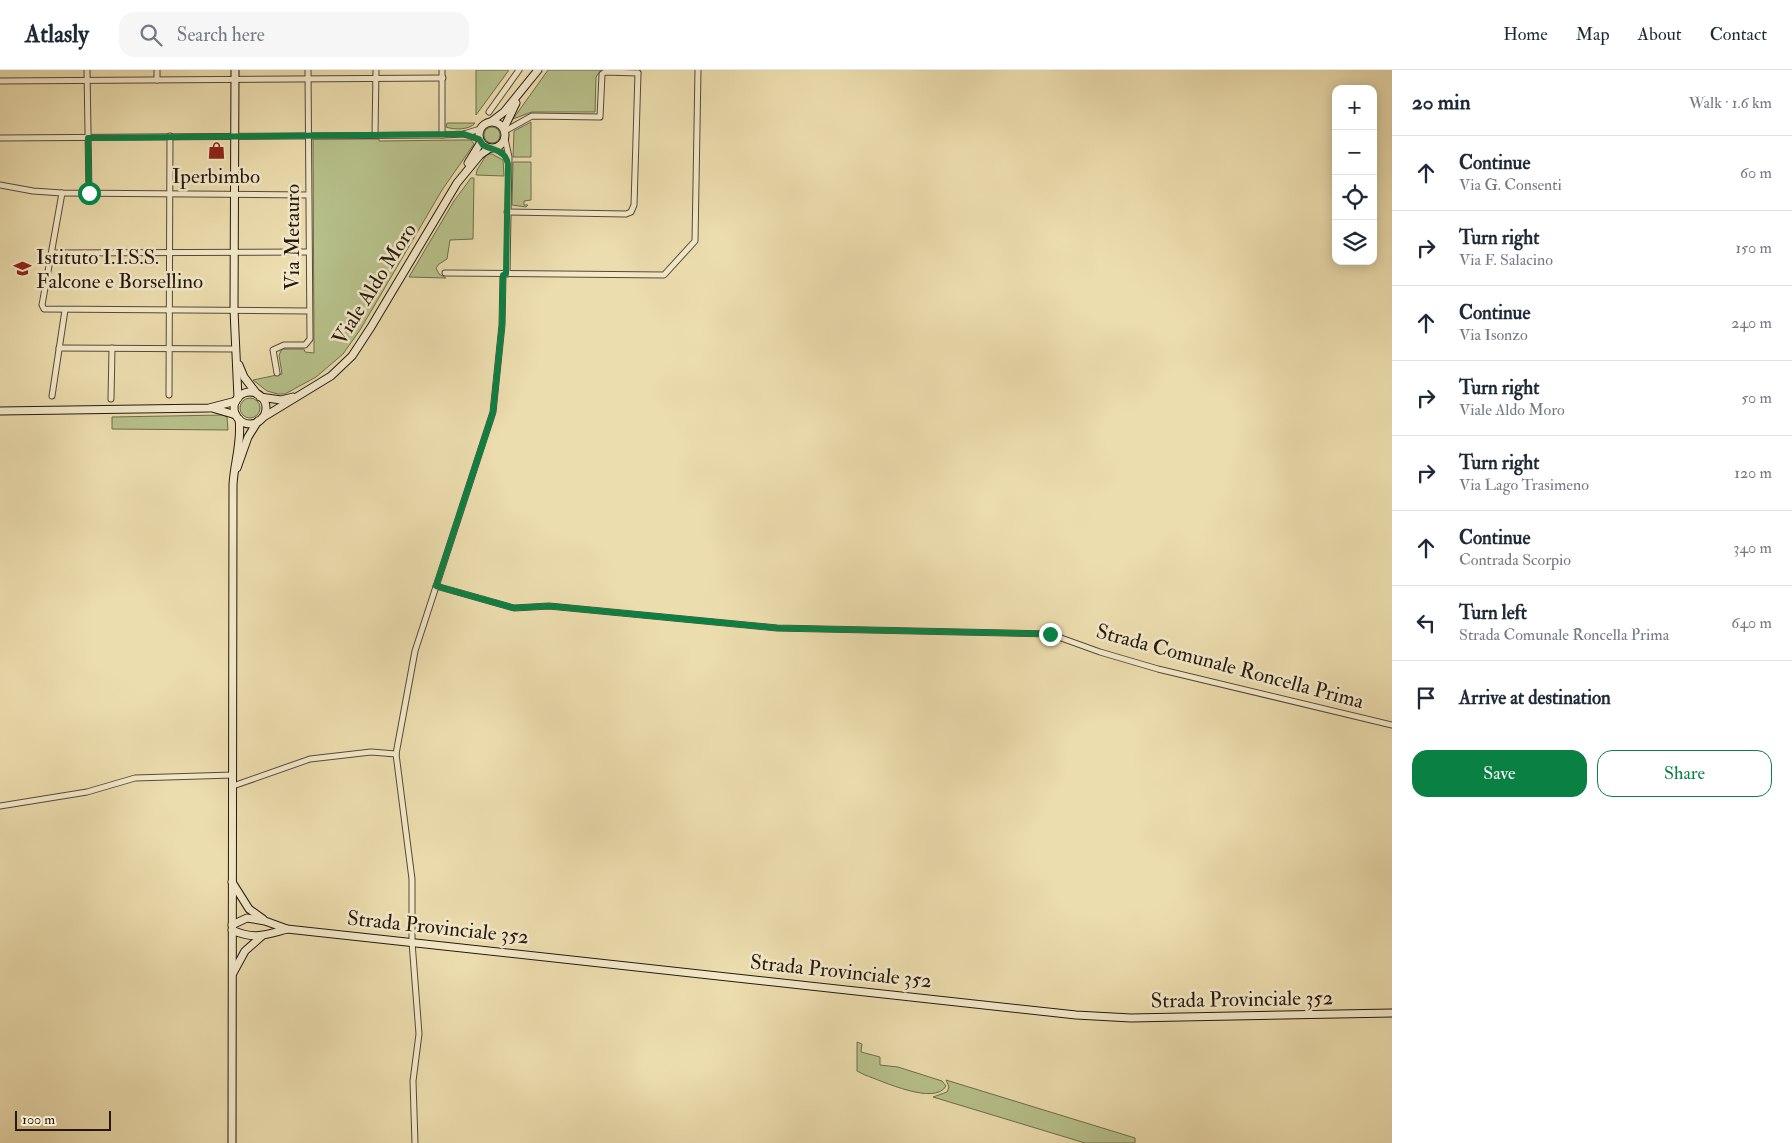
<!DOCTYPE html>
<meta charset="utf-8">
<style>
:root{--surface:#fff;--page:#f6f6f7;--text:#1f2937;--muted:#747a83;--line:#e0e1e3;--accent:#0b8043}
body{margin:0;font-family:"IM FELL Double Pica",serif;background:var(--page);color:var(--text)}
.controls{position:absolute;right:15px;top:15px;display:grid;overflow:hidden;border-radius:10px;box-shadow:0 2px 12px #0003}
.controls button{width:45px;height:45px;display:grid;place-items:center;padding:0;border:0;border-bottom:1px solid var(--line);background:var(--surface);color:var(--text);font:25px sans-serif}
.scale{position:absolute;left:15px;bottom:12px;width:96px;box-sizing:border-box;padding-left:5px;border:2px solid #26180e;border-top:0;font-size:14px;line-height:18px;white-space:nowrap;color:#26180e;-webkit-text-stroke:4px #f3e9ca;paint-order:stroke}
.stop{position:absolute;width:15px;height:15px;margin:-11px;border:4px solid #0b8043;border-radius:50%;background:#fff}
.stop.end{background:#0b8043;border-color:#fff;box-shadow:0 1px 5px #0008}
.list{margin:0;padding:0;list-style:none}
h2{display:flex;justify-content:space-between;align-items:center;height:65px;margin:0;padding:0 20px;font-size:21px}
h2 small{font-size:16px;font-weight:400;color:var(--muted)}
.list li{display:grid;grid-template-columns:32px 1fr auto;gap:15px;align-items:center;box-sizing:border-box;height:75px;padding:0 20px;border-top:1px solid var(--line)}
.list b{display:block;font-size:19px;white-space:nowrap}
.list p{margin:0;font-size:16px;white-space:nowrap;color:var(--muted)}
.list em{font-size:16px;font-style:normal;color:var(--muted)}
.actions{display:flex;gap:10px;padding:15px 20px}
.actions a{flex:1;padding:11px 0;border:1px solid var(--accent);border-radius:15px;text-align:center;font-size:18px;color:var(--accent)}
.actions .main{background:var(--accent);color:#fff}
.icon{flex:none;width:28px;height:28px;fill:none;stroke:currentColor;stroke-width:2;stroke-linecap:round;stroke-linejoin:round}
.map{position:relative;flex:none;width:1392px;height:1073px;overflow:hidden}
header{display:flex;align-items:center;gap:30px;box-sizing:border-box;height:70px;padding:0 25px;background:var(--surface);border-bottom:1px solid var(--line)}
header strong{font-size:24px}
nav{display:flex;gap:28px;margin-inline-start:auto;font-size:18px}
.search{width:350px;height:45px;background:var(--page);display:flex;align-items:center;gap:12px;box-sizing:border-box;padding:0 18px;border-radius:15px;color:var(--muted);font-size:19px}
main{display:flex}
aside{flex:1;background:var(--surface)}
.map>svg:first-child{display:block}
.green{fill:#b7c18b;stroke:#6e6c4c}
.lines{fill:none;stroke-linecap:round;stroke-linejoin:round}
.street-casing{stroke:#584936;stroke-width:7}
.secondary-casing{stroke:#26180e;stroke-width:9}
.street{stroke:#f3e9ca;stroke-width:5}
.secondary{stroke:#f3e9ca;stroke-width:7}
.route{stroke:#0b8043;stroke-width:6}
.labels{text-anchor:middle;stroke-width:5;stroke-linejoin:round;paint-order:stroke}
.poi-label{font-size:21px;fill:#26180e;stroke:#f3e9ca}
.street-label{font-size:21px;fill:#26180e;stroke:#f3e9ca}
</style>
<header>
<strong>Atlasly</strong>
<div class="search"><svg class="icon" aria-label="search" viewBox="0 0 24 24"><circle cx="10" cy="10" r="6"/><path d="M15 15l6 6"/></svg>Search here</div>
<nav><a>Home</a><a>Map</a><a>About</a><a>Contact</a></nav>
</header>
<main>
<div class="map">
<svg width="1392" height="1073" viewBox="0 0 1392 1073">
<rect width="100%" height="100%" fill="#ecddae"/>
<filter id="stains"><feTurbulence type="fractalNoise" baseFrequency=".004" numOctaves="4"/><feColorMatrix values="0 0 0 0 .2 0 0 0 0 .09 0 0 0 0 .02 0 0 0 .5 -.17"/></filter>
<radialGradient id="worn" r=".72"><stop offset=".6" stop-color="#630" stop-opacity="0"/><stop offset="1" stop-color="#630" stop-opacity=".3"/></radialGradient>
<!-- green -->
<g class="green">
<polygon points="476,0 509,0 476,45"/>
<polygon points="548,0 601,0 596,7 595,42 532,42 513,49"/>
<polygon points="531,52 531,87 513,87 514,61"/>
<path d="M447 53H475C470 60 454 60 446 57Z"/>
<circle cx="492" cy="65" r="8"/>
<polygon points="313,69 379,69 379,71 462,70 471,70 474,74 442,120 360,260 343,284 316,307 285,324 278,324 267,321 253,310 282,304 279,285 282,279 304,279 305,282 314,283"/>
<polygon points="487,84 492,84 503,90 504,106 476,105 477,100"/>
<polygon points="513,92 531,92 531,130 524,131 524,135 528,135 526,137 512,135"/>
<polygon points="471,108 474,108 473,169 450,170 447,189 439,194 436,198 439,204 446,208 409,207 454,131"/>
<circle cx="250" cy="338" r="10"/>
<polygon points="223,345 227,347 228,360 112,359 112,347"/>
<path d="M857 972 862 974 861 982 880 987V995L898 997 942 1011 946 1016C935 1036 882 1011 865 1005L857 1001Z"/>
<polygon points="946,1010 1135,1068 1135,1073 1085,1073 933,1027 947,1022 949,1017"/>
</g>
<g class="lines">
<defs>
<g id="street">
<polyline points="87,0 89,123"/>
<polyline points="157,0 157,10"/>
<polyline points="442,0 442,65"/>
<polyline points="0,11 443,8"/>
<polyline points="489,42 519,0"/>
<polyline points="505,61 532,46 600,47 602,4 605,2 638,3"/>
<polyline points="464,64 479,69"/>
<polyline points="375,65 376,0"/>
<polyline points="0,68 442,65 464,64 480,59"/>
<polyline points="505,69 509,87 507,204"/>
<polyline points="495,78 506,86 508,91"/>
<polyline points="0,115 33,121 62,123 308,125"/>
<polyline points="62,123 42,235 44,239 309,241"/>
<polyline points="507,142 626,144 631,142 634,135 638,3"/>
<polyline points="52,183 308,182"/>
<polyline points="445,203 664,205 695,171 698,0"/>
<polyline points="59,278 236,279"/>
<polyline points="277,303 273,280 284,275 305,275 310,269 308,0"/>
<polyline points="169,325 170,66"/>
<polyline points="52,326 65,240"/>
<polyline points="111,329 112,278"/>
<polyline points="436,516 514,538 549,536 777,558 1050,564 1100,582 1158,599 1392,655"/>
<polyline points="233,716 310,689 371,682 396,684"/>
<polyline points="0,736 87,722 135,708 233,705"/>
<polyline points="415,1073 413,1011 419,964 412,872 412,809 396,684 415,581 493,342 502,255 503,205"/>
</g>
<g id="secondary">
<polyline points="235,0 234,240 238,328"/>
<polyline points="492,51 504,42 538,0"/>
<circle cx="492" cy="65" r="13"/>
<polyline points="504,58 516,33"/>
<polyline points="468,93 481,72"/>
<polyline points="239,295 244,307 257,324"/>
<circle cx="250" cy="338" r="16"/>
<polyline points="260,327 281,330 293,327"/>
<polyline points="212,338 236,345"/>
<polyline points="0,341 209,338 236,331"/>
<polyline points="262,348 331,306 352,286 371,257 457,113 480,85 490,78"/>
<polyline points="237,398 248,367 258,351"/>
<polyline points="232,812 249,839 263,849"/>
<polyline points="232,855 247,848 265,851 287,859 1076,945 1131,948 1392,943"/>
<path d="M232 860C254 870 265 865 287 859"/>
<polyline points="233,903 245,881 262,866"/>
<path d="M232 1073 233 415C234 393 242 372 239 349"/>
</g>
</defs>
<!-- street casing -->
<use href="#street" class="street-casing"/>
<!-- secondary casing -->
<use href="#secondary" class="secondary-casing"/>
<!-- street -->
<use href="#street" class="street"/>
<!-- secondary -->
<use href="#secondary" class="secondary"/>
</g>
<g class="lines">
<!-- route -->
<path class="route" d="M89 123 88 68 464 64 479 69 483 75C494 81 505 79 508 94L506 204 503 205 502 255 493 342 436 516 514 538 549 536 777 558 1050 564"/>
</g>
<!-- icons -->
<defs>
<symbol id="shop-bare" viewBox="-9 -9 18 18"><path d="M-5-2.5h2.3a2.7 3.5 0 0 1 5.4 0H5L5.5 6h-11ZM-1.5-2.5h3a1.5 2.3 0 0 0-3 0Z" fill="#8f2418" stroke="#f3e9ca" stroke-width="2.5" paint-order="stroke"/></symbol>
<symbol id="school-bare" viewBox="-9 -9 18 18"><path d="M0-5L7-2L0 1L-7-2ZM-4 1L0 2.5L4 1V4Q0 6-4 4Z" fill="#8f2418" stroke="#f3e9ca" stroke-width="2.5" paint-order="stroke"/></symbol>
</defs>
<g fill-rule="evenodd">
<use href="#shop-bare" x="204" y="68" width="25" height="25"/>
<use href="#school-bare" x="10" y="186" width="25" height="25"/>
</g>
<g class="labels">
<!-- poi labels -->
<g class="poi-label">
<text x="216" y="113">Iperbimbo</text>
<text x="36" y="194" text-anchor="start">Istituto I.I.S.S.<tspan x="36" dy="24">Falcone e Borsellino</tspan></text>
</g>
<!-- street labels -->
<g class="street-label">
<text transform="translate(292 167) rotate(-90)" y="7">Via Metauro</text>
<text transform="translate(374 214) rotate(-58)" y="7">Viale Aldo Moro</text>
<text transform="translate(1230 596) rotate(15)" y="7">Strada Comunale Roncella Prima</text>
<text transform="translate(438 857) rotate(6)" y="7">Strada Provinciale 352</text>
<text transform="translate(841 901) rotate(6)" y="7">Strada Provinciale 352</text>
<text transform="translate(1242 929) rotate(-1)" y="7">Strada Provinciale 352</text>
</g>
</g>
<rect width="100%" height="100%" filter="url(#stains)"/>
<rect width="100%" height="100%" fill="url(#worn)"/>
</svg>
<div class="controls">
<button>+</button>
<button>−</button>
<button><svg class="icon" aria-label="locate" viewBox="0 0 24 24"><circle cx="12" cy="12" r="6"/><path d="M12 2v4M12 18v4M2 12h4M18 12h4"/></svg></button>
<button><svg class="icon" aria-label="layers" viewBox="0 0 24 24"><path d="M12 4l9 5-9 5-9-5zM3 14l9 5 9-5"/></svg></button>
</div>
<div class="scale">100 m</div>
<div class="stop" style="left:89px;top:123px"></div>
<div class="stop end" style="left:1050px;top:564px"></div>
</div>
<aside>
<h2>20 min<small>Walk · 1.6 km</small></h2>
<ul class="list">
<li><svg class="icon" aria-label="ahead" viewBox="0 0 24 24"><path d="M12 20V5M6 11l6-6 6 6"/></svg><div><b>Continue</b><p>Via G. Consenti</p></div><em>60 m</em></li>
<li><svg class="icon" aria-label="right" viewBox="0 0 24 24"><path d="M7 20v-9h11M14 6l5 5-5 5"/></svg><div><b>Turn right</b><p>Via F. Salacino</p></div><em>150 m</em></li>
<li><svg class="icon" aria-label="ahead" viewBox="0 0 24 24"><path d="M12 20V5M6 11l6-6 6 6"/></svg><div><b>Continue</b><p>Via Isonzo</p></div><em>240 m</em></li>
<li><svg class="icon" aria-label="right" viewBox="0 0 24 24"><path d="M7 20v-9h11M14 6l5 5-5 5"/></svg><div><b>Turn right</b><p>Viale Aldo Moro</p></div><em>50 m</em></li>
<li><svg class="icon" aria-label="right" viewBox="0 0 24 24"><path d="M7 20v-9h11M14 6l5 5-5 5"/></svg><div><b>Turn right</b><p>Via Lago Trasimeno</p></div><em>120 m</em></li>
<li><svg class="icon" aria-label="ahead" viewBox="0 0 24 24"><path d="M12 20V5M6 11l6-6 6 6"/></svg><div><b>Continue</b><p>Contrada Scorpio</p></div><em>340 m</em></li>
<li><svg class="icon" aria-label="left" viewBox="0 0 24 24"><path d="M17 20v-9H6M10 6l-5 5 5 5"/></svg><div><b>Turn left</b><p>Strada Comunale Roncella Prima</p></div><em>640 m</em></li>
<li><svg class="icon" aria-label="arrive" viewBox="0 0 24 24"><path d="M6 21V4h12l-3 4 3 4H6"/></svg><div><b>Arrive at destination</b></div></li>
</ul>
<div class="actions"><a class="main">Save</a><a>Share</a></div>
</aside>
</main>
